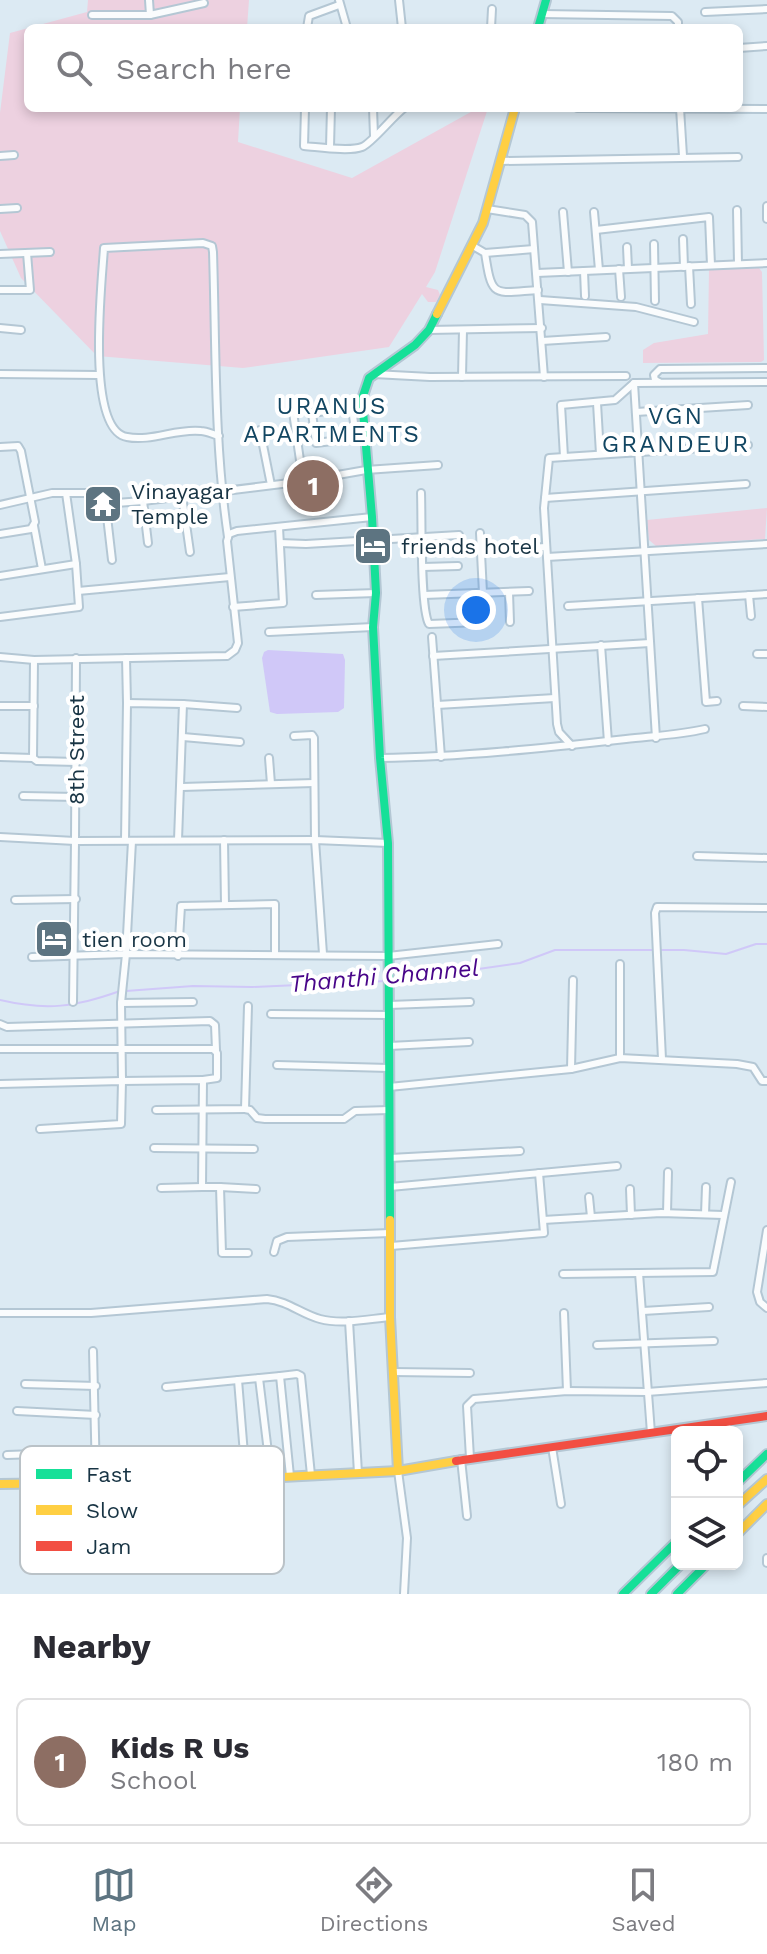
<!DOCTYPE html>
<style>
:root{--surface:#fff;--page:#f7f7f7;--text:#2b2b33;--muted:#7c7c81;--line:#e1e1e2;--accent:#5d7481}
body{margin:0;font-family:"Work Sans",sans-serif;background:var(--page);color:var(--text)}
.controls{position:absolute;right:24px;bottom:24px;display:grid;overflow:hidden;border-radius:12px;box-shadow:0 4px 12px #0003}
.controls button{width:72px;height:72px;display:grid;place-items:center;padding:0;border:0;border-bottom:2px solid var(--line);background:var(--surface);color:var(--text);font:40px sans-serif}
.you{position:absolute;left:476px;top:610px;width:28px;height:28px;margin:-20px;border:6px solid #fff;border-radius:50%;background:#1a73e8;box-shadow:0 0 0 12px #1a73e833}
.badge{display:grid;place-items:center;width:52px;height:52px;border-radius:50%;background:var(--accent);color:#fff;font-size:26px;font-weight:700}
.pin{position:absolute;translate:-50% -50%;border:4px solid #fff;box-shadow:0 2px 8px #0006}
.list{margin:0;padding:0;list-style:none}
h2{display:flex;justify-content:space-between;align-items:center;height:104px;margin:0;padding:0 32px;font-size:34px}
h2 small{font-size:26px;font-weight:400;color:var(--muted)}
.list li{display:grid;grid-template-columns:52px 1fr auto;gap:24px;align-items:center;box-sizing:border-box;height:128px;margin:0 16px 16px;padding:0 16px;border:2px solid var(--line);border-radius:12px}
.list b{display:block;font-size:30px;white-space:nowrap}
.list p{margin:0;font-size:26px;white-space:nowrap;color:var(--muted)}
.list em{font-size:26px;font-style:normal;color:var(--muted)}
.icon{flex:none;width:44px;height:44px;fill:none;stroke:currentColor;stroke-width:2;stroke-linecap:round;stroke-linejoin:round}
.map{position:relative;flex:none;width:767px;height:1594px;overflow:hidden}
.search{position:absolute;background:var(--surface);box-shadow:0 4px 12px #0003;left:24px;right:24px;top:24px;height:88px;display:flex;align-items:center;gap:20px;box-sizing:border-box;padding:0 28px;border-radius:12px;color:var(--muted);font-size:30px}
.sheet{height:248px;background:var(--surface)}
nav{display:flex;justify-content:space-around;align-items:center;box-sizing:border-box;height:112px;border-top:2px solid var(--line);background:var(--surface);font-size:22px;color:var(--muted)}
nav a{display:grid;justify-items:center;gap:4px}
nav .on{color:var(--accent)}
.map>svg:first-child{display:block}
.green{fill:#edd1e0}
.water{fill:#d0c8f8}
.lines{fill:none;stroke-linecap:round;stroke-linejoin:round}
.stream{stroke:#d0c8f8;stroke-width:2}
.street-casing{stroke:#b4c7d4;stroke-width:10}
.fast-casing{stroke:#b4c7d4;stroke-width:12}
.slow-casing{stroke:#b4c7d4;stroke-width:12}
.jam-casing{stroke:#b4c7d4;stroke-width:12}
.street{stroke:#fafcfd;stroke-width:6}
.fast{stroke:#16e098;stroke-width:8}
.slow{stroke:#ffcf43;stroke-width:8}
.jam{stroke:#f24e42;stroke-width:8}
.labels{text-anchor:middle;stroke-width:8;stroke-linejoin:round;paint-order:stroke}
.poi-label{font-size:22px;fill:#183444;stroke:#fff;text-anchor:start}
.street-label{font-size:22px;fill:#183444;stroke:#fff}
.neighbourhood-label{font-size:24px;letter-spacing:2px;fill:#124662;stroke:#fff}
.water-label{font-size:24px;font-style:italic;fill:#480589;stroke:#fff}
.key{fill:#fff;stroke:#bac2c7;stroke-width:2}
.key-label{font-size:22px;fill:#183444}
</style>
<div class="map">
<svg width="767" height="1594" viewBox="0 0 767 1594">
<rect width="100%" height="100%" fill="#dceaf3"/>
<!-- green -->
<g class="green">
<polygon points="88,0 249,0 247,28 28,28 28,108 240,108 238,142 352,178 478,108 488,108 435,272 426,287 438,290 440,295 436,302 428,302 422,294 389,347 243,368 97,356 21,278 0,231 0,113 10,33 87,12"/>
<polygon points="759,268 762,272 764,360 761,362 643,363 643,350 654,343 708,334 709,270"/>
<polygon points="767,508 765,539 656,546 649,540 647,520"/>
</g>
<!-- water -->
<polygon class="water" points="268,650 343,654 345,660 344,708 338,712 277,714 270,712 262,658 264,652"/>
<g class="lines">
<!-- stream -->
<g class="stream">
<polyline points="394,981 520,963 555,950 684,950 726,954 756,944 767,944"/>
<polyline points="126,991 193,986 252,987 387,981"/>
<path d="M0 1000C47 1011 75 1007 120 991"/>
</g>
<defs>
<g id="street">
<polyline points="149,0 150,15 204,3"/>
<polyline points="339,0 347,28"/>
<polyline points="399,0 402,28"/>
<polyline points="705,12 767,9"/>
<polyline points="542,14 672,16 678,22 678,28"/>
<polyline points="92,15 150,15"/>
<polyline points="307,28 309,16 339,5"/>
<polyline points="491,28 492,9"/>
<polyline points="739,48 767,46"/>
<path d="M305 108 304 146C318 147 349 152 362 147 372 143 392 117 404 108"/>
<polyline points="373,108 374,136"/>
<polyline points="577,108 767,109"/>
<polyline points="680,108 683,156"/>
<polyline points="330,147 331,108"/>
<polyline points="0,156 14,155"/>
<polyline points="501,161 738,157"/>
<polyline points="767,206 767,219"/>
<polyline points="0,209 17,208"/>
<polyline points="487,209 525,215 532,222 544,377"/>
<polyline points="737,210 738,264"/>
<polyline points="563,212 568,272"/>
<polyline points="594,212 599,270"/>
<polyline points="596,230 709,217 711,265"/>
<polyline points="683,239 684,267"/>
<polyline points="654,244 655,301"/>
<path d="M473 246 485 253C492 299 493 293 538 290"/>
<polyline points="627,247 628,269"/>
<polyline points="485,253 534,249"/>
<polyline points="0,254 50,252"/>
<polyline points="689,266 691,304"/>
<polyline points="619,269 621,297"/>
<polyline points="584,271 585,296"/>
<polyline points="537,273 767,263"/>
<polyline points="0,290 30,290 27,253"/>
<polyline points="540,300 636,307 694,322"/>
<polyline points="0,328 21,330"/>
<polyline points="429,330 542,328"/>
<polyline points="542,341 606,337"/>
<polyline points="0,374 98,375"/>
<polyline points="374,374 430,377 626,376"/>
<polyline points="462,377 463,330"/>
<polyline points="659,382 655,380 654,375 660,369 767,368"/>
<polyline points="634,383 656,738"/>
<polyline points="597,403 600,454"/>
<polyline points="362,406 312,413 316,443 364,437"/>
<polyline points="352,408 356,438"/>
<polyline points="293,412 303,481"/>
<polyline points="636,412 748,405"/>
<polyline points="260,430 271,485"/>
<path d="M219 436C214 435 207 431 201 431 177 428 151 442 127 437 85 430 102 281 104 248L203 243 212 246 213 252C216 347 214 443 228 537"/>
<polyline points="0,447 18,446 21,451 35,522 31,529 0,534"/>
<polyline points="564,457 561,405 615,400 634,383 767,382"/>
<path d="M421 493C422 517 420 609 429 624L481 622 483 593 480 533"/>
<polyline points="182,496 190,552"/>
<polyline points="545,498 746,484"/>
<polyline points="105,499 112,560"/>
<polyline points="143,501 148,543"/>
<polyline points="0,505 52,493 97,493 116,503 143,501 298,482 366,470 438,465"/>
<polyline points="34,526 42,569"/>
<polyline points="280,543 306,544 459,535"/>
<polyline points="506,549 546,547"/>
<polyline points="547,557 767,544"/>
<polyline points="423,567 458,566"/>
<polyline points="0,576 76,564"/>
<polyline points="78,591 230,577"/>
<polyline points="509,592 510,622"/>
<polyline points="316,595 376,593"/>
<polyline points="424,595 529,591"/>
<polyline points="749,595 751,616"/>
<polyline points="698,598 706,702 717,701"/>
<polyline points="568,606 767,594"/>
<polyline points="233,607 283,603 279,527"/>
<polyline points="0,617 79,607 76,564 66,493"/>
<polyline points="269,632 373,627"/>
<polyline points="432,637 441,757"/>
<polyline points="601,645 608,742"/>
<polyline points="757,654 767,654"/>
<polyline points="433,656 650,643"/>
<polyline points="0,657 34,660 227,656 235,650 238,643 227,541 229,534 237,531 372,517"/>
<polyline points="126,658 127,703"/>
<polyline points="34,660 33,758 37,761 77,762"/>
<polyline points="183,704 237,708"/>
<polyline points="437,705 555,698"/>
<polyline points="0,706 34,706"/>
<polyline points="743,706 767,707"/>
<polyline points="294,736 312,735 314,738 315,840 323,954"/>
<polyline points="183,737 240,742"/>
<polyline points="572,746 559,732 557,724 544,508 549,458 748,445"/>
<polyline points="0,757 33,758"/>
<polyline points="269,758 271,784"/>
<path d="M380 758C462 757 544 748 626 739 653 736 679 735 705 729"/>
<polyline points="182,787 314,783"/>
<polyline points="23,796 77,797"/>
<polyline points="0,837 75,841 76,658"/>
<polyline points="125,840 127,703 183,704 178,840"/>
<polyline points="224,840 225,905"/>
<polyline points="697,856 767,858"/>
<polyline points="15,900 76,899"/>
<polyline points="178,956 181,906 275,904 275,955"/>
<polyline points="32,957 126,954 132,841"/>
<polyline points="73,1002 75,841 315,840 388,843"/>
<polyline points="193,1002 121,1003 126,954 388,956 498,944"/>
<polyline points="121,1003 122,1081 203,1080 202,1187 220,1187 222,1253 248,1253"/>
<polyline points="389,1005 470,1002"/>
<polyline points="271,1014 389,1015"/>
<polyline points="0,1024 7,1027 210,1021 215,1025 216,1050"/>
<polyline points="389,1046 469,1042"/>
<polyline points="0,1049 213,1049 217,1053 217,1078 203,1080"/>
<polyline points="620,1058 620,964"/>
<polyline points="662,1059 655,913 657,907 767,908"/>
<polyline points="277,1065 389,1068"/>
<polyline points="571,1069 573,980"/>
<polyline points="0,1084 122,1081 121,1124 40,1129"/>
<polyline points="389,1087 571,1069 620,1058 737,1064 753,1067 762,1081 767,1081"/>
<polyline points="245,1109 250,1110 257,1118 265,1119 344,1119 355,1111 389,1110"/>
<polyline points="156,1110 245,1109 248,1006"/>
<polyline points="154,1148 254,1149"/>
<polyline points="390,1158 520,1151"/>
<polyline points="220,1187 256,1189"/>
<polyline points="390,1187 617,1166"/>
<polyline points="161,1188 202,1187"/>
<polyline points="630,1189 631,1215"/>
<polyline points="589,1197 591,1217"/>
<polyline points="667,1213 668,1172"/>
<polyline points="705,1214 706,1187"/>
<polyline points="543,1220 661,1213 723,1215"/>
<polyline points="767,1230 757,1292 760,1302 767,1308"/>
<polyline points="391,1246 544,1233 539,1173"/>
<polyline points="274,1252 277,1241 287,1237 390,1233"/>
<polyline points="639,1273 651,1433"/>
<polyline points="563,1274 713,1272 731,1182"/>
<polyline points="643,1311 709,1307"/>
<path d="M0 1313H91L267 1299C288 1301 301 1314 320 1319 342 1325 368 1319 390 1317"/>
<polyline points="564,1313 567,1391"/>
<polyline points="349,1321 358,1473"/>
<polyline points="597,1345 714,1341"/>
<polyline points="93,1351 96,1478"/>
<polyline points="393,1372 470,1373"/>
<polyline points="280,1376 297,1374 301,1376 311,1475"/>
<polyline points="259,1378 271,1477"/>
<polyline points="238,1380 246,1479"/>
<polyline points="25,1384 96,1386"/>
<polyline points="166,1387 280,1376 290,1476"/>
<polyline points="17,1411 96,1415"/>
<polyline points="727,1423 728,1432"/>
<polyline points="552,1447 561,1504"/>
<polyline points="7,1455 94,1452"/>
<polyline points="470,1458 467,1406 474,1399 567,1391 647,1392 767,1383"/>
<polyline points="461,1459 467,1516"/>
<polyline points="398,1471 407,1538 404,1594"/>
<polyline points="676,1505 677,1497"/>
<polyline points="767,1558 767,1563"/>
</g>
<g id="fast">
<polyline points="538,28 546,0"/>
<polyline points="390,1220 388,843 380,758 373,627 376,593 372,517 362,399 369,378 415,345 429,330 437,314"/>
<polyline points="737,1483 767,1454"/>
<polyline points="623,1594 677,1541"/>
<polyline points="651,1594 681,1564"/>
<polyline points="677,1594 707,1564"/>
</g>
<g id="slow">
<polyline points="437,314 483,223 515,108"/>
<polyline points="390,1220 390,1317 398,1471"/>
<polyline points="0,1484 71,1483 156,1474 246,1479 398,1471 456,1461"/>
<polyline points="737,1506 767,1479"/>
<polyline points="737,1534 767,1504"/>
</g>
<polyline id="jam" points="456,1461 767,1416"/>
</defs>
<!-- street casing -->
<use href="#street" class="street-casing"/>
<!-- fast casing -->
<use href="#fast" class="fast-casing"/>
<!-- slow casing -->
<use href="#slow" class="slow-casing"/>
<!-- jam casing -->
<use href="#jam" class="jam-casing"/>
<!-- street -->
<use href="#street" class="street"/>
<!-- fast -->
<use href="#fast" class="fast"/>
<!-- slow -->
<use href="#slow" class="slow"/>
<!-- jam -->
<use href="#jam" class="jam"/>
</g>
<!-- icons -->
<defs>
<symbol id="temple-square" viewBox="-11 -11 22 22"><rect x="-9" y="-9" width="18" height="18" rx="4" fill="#5d7481" stroke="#fff"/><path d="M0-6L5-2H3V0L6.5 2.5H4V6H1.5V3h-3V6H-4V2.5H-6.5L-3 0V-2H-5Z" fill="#fff"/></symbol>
<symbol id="hotel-square" viewBox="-11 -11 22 22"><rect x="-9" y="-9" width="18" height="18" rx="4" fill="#5d7481" stroke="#fff"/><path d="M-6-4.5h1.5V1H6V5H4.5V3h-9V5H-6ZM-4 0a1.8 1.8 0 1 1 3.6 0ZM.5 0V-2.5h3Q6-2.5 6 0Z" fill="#fff"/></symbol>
</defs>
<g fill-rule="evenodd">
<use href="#temple-square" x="81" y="482" width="44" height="44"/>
<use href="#hotel-square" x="351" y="524" width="44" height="44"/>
<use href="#hotel-square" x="32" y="917" width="44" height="44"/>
</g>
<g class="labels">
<!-- poi labels -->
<g class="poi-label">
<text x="131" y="499">Vinayagar<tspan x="131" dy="25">Temple</tspan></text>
<text x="401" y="554">friends hotel</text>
<text x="82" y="947">tien room</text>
</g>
<!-- street labels -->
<g class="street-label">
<text transform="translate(76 750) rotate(-90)" y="8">8th Street</text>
</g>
<!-- neighbourhood labels -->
<g class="neighbourhood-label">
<text x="332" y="414">URANUS<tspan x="332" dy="28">APARTMENTS</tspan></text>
<text x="676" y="424">VGN<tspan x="676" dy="28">GRANDEUR</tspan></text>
</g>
<!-- water labels -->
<g class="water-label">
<text transform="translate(384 976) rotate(-5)" y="8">Thanthi Channel</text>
</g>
</g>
<!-- legend -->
<rect x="20" y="1446" width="264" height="128" rx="12" class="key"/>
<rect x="36" y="1469" width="36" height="10" fill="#16e098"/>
<rect x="36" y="1505" width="36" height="10" fill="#ffcf43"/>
<rect x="36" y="1541" width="36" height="10" fill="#f24e42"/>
<g class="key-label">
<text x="86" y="1482">Fast</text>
<text x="86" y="1518">Slow</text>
<text x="86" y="1554">Jam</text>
</g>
</svg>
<div class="controls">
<button><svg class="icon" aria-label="locate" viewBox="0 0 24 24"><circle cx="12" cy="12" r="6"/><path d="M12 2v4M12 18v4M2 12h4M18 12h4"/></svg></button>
<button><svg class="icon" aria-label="layers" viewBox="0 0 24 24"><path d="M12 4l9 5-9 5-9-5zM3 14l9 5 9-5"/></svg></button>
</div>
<div class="you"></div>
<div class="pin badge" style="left:313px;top:486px;background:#8d6e63">1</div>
<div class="search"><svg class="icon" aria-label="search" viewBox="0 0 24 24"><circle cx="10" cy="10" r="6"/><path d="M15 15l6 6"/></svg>Search here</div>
</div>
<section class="sheet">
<h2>Nearby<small></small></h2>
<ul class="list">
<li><span class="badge" style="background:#8d6e63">1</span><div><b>Kids R Us</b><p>School</p></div><em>180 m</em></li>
</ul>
</section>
<nav>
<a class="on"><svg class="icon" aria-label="map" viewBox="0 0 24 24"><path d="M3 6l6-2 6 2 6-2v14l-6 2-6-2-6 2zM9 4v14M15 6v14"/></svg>Map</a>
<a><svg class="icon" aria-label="directions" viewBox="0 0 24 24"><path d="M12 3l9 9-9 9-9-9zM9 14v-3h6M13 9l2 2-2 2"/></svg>Directions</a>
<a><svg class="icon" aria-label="saved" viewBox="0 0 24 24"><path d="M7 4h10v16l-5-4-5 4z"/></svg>Saved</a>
</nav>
